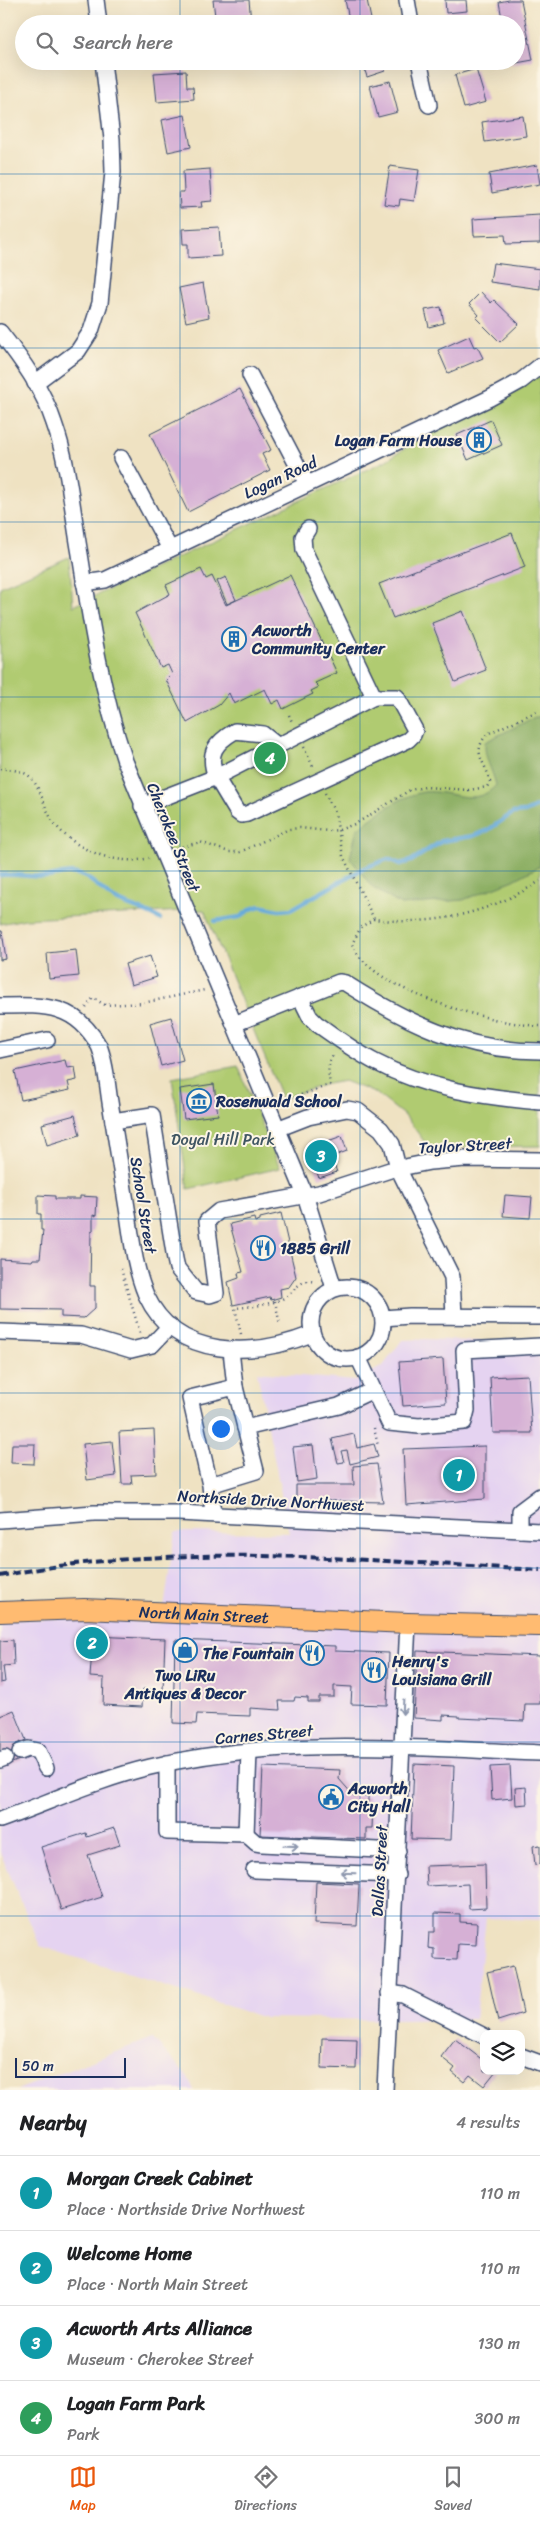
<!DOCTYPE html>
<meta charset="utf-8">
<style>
:root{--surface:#fff;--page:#f2f2f2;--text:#202124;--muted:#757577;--line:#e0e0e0;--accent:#ea580c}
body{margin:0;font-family:Sriracha,sans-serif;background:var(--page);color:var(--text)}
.controls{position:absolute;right:15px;bottom:15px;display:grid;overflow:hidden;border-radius:10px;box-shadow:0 5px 20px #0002}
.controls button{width:45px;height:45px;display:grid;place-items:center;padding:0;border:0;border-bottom:1px solid var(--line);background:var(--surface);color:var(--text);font:25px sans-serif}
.scale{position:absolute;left:15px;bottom:12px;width:111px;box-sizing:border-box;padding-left:5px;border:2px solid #1b2f5e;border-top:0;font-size:14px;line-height:18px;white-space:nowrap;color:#1b2f5e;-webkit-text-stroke:4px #fcf5e5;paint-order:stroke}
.you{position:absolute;left:220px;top:1428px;width:18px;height:18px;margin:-12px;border:4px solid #fff;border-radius:50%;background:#1a73e8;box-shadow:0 0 0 8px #1a73e833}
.badge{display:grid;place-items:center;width:32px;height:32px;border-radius:50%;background:var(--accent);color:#fff;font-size:16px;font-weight:700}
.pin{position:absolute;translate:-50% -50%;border:2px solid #fff;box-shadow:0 1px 5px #0006}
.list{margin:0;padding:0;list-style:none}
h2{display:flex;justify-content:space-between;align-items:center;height:65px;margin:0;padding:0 20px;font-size:21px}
h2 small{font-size:16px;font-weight:400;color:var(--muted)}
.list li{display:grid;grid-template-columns:32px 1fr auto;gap:15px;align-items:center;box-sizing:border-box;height:75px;padding:0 20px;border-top:1px solid var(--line)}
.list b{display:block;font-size:19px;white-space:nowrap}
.list p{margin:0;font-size:16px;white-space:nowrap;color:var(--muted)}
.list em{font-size:16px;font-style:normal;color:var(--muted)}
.icon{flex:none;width:28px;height:28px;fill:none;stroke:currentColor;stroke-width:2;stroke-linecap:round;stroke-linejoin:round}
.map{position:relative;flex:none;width:540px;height:2090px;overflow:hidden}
.search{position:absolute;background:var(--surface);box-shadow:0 5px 20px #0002;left:15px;right:15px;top:15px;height:55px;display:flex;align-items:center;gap:12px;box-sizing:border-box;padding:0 18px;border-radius:28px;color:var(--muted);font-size:19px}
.sheet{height:365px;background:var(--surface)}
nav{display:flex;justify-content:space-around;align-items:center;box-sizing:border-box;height:70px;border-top:1px solid var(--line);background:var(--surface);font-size:14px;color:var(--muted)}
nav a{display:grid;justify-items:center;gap:2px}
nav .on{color:var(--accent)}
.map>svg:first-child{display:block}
.built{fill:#e5d3f1}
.green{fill:#b0cb71;stroke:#667d68}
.forest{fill:#8caf63;stroke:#546f60}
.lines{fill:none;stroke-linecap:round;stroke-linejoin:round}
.stream{stroke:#64a9da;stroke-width:4.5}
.building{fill:#d6b0d5}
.minor-casing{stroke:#3b4a6d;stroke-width:18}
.major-casing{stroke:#3b4a6d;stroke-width:22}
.path{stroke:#3b4a6d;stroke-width:2.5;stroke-dasharray:1 4;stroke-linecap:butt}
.minor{stroke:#fff;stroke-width:15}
.major{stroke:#ffbb71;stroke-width:20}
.rail{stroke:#1b2f5e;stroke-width:4;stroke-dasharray:8 4;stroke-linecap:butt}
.oneway{stroke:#8d97ae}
.grid{fill:none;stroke:#1f6fb2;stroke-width:1;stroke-opacity:0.55}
.labels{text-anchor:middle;stroke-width:4;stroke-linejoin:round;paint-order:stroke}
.poi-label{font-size:16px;font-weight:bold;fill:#1b2f5e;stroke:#fcf5e5;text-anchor:start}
.street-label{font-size:16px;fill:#1b2f5e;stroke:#fcf5e5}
.park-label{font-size:16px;fill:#405663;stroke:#fcf5e5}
</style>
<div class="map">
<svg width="540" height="2090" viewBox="0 0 540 2090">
<rect width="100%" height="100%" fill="#fcf5e5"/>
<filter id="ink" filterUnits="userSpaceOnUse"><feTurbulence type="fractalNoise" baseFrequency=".02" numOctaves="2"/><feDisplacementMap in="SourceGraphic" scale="10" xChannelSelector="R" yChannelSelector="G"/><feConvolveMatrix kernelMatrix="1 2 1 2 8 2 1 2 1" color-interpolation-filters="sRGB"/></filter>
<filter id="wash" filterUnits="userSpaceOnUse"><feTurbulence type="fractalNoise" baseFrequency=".0096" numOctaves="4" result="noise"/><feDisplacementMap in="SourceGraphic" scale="20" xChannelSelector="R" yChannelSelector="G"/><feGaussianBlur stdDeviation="1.12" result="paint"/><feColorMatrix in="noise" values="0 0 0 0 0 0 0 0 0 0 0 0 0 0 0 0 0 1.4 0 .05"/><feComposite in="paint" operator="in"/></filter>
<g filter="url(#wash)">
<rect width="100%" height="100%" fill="#efe2c2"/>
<!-- built -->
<g class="built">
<polygon points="426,1339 540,1344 540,1920 486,1918 475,2019 406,2020 265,2018 40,1946 0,1852 0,1620 82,1618 162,1623 175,1532 289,1533 257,1372 355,1381 383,1366 402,1340"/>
<polygon points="152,2038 185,2073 194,2090 17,2090"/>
</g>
<!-- green -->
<g class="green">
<polygon points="540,365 540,1146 429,1148 406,1117 377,1094 344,1081 327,1084 282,1099 204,910 25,919 0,924 0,587 69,557 73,606 385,461"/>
<polygon points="238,1066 280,1168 188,1189 172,1078"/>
</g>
<!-- forest -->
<path class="forest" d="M535 717H540V866L514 880 463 900 401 905 373 888 350 858 357 829C377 815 398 796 424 792 449 789 476 809 496 785 492 768 484 759 485 742Z"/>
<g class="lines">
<!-- stream -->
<g class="stream">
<path d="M0 875C15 874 27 876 42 877 57 878 68 869 83 876 95 881 103 893 114 899 129 907 143 909 160 919"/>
<polyline points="215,921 240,917 251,909 260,906 279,910 292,909 364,868 388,859 400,864 411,861 442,841 473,836 488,830 513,813 525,812 540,805"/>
</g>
</g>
<g id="blocks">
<!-- building -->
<g class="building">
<polygon points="213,0 249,0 251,22 216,24"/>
<polygon points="345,0 367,0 372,24 350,24"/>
<polygon points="445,0 466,0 467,11 446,13"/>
<polygon points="509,0 521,0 533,60 511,64 510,61 516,61 516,24 503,24 499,2"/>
<polygon points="362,61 382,61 385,71 367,77"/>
<polygon points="476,69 486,102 464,108 455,75"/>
<polygon points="186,71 187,87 193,87 194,99 157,102 154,73"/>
<polygon points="390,81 398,112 378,117 370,86"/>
<polygon points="185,115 191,147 168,152 162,120"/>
<polygon points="523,116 526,136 485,142 482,122"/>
<polygon points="537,165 540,184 492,193 489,174"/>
<polygon points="390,166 419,170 414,201 400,199 399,206 384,204"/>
<polygon points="210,169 212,201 201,202 202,207 180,208 179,192 184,192 183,171"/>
<polygon points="540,215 540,243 506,244 505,235 474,236 473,219"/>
<polygon points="219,227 221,256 188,258 188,244 183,244 182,229"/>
<polygon points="493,263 540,269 540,289 490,282"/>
<polygon points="203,283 209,317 186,322 179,288"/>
<polygon points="481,292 491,303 494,300 519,324 500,342 476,318 479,315 469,304"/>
<polygon points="441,307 444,323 429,327 425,310"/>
<polygon points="469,336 474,347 477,346 483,358 448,373 438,350"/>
<polygon points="240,389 271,450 262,454 270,470 188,512 150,434"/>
<polygon points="491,420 502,445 468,460 457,435"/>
<polygon points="512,533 525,567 393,618 379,584"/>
<polygon points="201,569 206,579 212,576 226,605 290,575 337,673 315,683 319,687 311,691 313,694 283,709 279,700 272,704 265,689 234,704 229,693 219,705 187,723 166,680 172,674 168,665 161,668 135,613 170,594 166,585"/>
<polygon points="226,577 236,600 227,604 217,581"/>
<polygon points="463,611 486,670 455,682 432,623"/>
<polygon points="0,931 2,931 6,959 0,960"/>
<polygon points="76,950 79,976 49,979 47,953"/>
<polygon points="150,956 157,977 131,985 125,964"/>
<polygon points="171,1017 183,1060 161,1066 150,1023"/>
<polygon points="65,1060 67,1068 75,1067 77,1080 68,1082 70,1090 21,1100 15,1071"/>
<polygon points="214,1084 218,1115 184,1119 180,1089"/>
<polygon points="75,1115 80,1135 47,1145 42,1124"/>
<polygon points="342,1136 347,1151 331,1157 337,1172 319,1178 308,1148"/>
<polygon points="38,1195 55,1196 55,1199 80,1199 80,1196 97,1197 96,1216 93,1215 93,1231 91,1232 90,1286 95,1286 95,1308 84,1318 61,1317 61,1310 0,1309 0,1259 32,1261 33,1259 40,1259 43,1230 41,1230 41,1214 38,1214"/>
<polygon points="505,1195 532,1197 530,1218 503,1216"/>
<polygon points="281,1213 296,1277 289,1287 280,1289 281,1297 271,1300 270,1297 233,1305 228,1282 239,1278 238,1273 243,1272 230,1224 254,1218 255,1222 260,1220 260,1218"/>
<polygon points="443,1359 446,1403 403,1406 399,1362"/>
<polygon points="528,1375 532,1433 493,1433 490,1377"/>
<polygon points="154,1430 156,1474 131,1475 132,1484 122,1484 119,1432"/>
<polygon points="354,1434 357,1448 374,1444 378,1457 350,1464 347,1450 341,1451 344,1462 338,1463 332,1439"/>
<polygon points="112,1441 116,1476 87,1480 83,1444"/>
<polygon points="12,1444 35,1444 34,1464 11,1463"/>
<polygon points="313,1445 317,1479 297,1482 293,1447"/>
<polygon points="485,1446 485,1499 406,1505 403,1449"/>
<polygon points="377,1464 383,1502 296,1500 296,1485 354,1485 353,1466"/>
<polygon points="93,1636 165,1639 163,1690 143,1689 142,1707 103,1705 104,1678 90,1677"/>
<polygon points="13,1640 14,1665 3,1666 5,1682 0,1683 0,1641"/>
<polygon points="175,1640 335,1646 335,1651 389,1653 387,1705 351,1704 352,1687 334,1686 334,1697 319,1697 319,1702 308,1702 308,1698 295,1697 294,1701 279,1701 280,1710 250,1708 250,1716 197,1714 196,1724 173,1723"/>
<polygon points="417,1651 540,1656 540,1704 525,1704 524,1721 459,1718 459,1716 443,1715 443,1720 414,1718"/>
<polygon points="14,1710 26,1740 16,1744 22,1759 7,1765 0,1750 0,1716"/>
<polygon points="414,1764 454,1766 451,1840 411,1839"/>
<polygon points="510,1766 512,1798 492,1800 490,1767"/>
<polygon points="263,1767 340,1770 339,1779 354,1796 368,1796 368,1804 373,1805 372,1828 366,1828 366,1839 260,1835"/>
<polygon points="526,1787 527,1804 516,1805 515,1788"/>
<polygon points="114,1828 120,1845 88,1855 102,1897 61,1910 41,1847 86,1833 87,1837"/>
<polygon points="540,1845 540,1864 535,1865 533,1846"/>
<polygon points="485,1864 486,1908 469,1909 468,1884 427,1886 426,1866"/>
<polygon points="316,1882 359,1884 357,1926 314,1924"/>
<polygon points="435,1913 460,1914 460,1922 477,1923 476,1945 458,1944 457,1960 434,1959 434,1949 428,1948 429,1932 435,1932"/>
<polygon points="513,1966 523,2013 498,2021 487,1972"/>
<polygon points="322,2038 357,2039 356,2069 321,2068"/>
<polygon points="455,2039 484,2061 484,2071 496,2071 484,2086 470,2075 464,2082 452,2072 455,2068 441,2057"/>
</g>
</g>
</g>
<g filter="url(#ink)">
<use href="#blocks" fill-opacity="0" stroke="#3b4a6d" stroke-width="1"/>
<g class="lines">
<defs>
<g id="minor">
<polyline points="96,0 99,24"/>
<polyline points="407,0 411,24"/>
<polyline points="419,61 429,105"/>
<path d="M0 332C22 360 43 389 54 423 69 465 72 510 80 554 91 624 102 693 125 761L305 1195 334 1288"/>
<polyline points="250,375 307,484"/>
<polyline points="35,383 78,351 91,331 100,303 113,172 112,139 103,61"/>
<polyline points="121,458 170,549"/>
<polyline points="84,583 105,580 490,398 521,381 540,366"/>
<path d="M278 746 263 734 235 731C215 743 207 753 216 777L374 697"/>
<polyline points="142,806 216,777 237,812 241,815 247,814 408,740 413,735 415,730 397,697 374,697 304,550 303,537 308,529"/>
<path d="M300 997 310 1017 317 1024C336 1037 354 1051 375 1062 426 1089 483 1097 540 1102"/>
<path d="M0 1006C44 1005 75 1003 99 1046 106 1063 107 1083 110 1102 116 1139 122 1177 128 1214 132 1241 135 1269 146 1295 177 1361 254 1357 312 1334"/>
<path d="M234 1024 339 982 345 983C408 1023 464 1051 540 1051"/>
<polyline points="0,1050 47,1040"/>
<polyline points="113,1121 152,1115 175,1259 177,1268 196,1292 210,1295 216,1293 207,1221 219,1211 319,1193 390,1170 430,1162 465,1159 540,1160"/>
<polyline points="277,1129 308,1117 347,1109 358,1111 381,1129 392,1144 398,1168 452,1277 454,1316"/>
<circle cx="347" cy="1323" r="36"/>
<polyline points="383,1318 410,1316 540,1317"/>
<polyline points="0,1332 81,1335 131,1350 152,1345 170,1326"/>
<polyline points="231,1350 235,1387"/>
<polyline points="358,1357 389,1423 419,1426 464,1422 467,1410 464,1350 540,1346"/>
<polyline points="245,1428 339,1406 373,1390"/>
<polyline points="210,1485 256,1471 235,1387 190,1398 210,1485 213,1514"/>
<polyline points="0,1520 94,1513 178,1513 540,1531"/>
<polyline points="520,1530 520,1511 540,1496"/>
<polyline points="20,1752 28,1749 38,1751 46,1768"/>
<polyline points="0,1760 5,1758"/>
<polyline points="167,1763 167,1832 246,1834 249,1751"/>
<path d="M0 1820C50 1802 99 1779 150 1767 278 1736 411 1748 540 1753"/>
<polyline points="246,1834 256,1843 262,1844 398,1851"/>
<polyline points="254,1870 397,1875"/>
<polyline points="389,1993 403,1995 484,2036"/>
<polyline points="521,2056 540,2063"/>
<polyline points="385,2090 408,1623"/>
</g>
<g id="major">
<path id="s1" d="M0 1612 84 1609 408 1623 540 1626"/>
</g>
</defs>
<!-- minor casing -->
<use href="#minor" class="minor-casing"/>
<!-- major casing -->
<use href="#major" class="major-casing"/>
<!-- path -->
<g class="path">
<polyline points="540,671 540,677"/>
<polyline points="289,715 292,722"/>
<polyline points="304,747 313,767"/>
<path d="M0 768C11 770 25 770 32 779 42 791 44 808 53 821 71 849 117 867 149 858"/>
<path d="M325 793 335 813 343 856 374 919C431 927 491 913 540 881"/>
<path d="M177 848 200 842 229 852H240L289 829 300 828 328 831 339 830 357 823 410 790 425 787 469 790 487 787 490 782C487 762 470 755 487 734L540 710"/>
<path d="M374 919 361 927 352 944C370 991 493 1024 540 1026"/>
<polyline points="86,1008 93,998 105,1005 143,1003 205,990"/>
<path d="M282 1101 330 1085C328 1072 327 1064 334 1053"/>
<polyline points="121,1269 140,1333"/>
<polyline points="275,1301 280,1325"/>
<path d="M241 1334 235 1308C249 1307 269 1305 282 1299 295 1293 299 1277 315 1282"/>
<polyline points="374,1428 378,1446"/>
</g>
<!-- minor -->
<use href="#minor" class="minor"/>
<!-- major -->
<use href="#major" class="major"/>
<!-- rail -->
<path class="rail" d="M0 1576C178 1540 361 1561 540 1570"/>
</g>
<!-- one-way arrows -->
<defs><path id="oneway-shaft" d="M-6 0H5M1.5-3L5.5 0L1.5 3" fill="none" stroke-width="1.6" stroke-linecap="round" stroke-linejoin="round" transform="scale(1.25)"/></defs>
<g class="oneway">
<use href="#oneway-shaft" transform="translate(403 1707) rotate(93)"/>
<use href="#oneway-shaft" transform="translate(291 1846) rotate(3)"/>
<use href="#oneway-shaft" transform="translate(348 1873) rotate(-178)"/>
</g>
</g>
<!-- grid -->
<path class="grid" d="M180 0V24M360 0V24M180 61V2090M360 61V2090M0 174H540M0 348H540M0 522H540M0 697H540M0 871H540M0 1045H540M0 1219H540M0 1393H540M0 1568H540M0 1742H540M0 1916H540"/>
<!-- icons -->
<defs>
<symbol id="building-ring" viewBox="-11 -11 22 22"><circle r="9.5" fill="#fcf5e5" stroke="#1f6fb2" stroke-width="1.5"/><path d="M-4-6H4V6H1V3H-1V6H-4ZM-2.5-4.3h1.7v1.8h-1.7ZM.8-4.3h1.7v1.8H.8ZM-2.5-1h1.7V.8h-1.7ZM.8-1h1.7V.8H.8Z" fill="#1f6fb2"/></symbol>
<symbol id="museum-ring" viewBox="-11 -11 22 22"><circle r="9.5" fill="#fcf5e5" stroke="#1f6fb2" stroke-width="1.5"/><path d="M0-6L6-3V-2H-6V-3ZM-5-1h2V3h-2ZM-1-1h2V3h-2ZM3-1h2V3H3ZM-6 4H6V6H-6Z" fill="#1f6fb2"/></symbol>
<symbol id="restaurant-ring" viewBox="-11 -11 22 22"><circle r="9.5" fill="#fcf5e5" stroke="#1f6fb2" stroke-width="1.5"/><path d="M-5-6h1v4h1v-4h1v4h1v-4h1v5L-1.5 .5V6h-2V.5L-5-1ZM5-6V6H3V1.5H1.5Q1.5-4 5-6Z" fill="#1f6fb2"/></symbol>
<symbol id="shop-ring" viewBox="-11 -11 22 22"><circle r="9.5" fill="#fcf5e5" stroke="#1f6fb2" stroke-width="1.5"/><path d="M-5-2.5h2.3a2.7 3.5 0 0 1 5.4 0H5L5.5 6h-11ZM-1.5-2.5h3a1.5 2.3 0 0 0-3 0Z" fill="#1f6fb2"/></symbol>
<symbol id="civic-ring" viewBox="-11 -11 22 22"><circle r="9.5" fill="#fcf5e5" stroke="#1f6fb2" stroke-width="1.5"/><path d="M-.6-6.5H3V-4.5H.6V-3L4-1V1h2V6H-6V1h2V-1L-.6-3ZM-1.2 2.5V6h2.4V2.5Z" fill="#1f6fb2"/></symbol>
</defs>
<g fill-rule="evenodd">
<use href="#building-ring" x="465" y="426" width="28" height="28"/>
<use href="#building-ring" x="220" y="625" width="28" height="28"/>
<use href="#museum-ring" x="185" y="1087" width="28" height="28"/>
<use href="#restaurant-ring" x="249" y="1234" width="28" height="28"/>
<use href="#shop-ring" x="171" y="1636" width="28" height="28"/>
<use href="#restaurant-ring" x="298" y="1639" width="28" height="28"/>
<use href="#restaurant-ring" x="360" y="1656" width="28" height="28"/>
<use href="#civic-ring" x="317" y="1783" width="28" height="28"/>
</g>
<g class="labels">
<!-- poi labels -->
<g class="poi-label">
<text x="462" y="446" text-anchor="end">Logan Farm House</text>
<text x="252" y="636">Acworth<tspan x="252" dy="18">Community Center</tspan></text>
<text x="216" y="1107">Rosenwald School</text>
<text x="280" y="1254">1885 Grill</text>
<text x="294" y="1659" text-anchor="end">The Fountain</text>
<text x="392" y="1667">Henry's<tspan x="392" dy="18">Louisiana Grill</tspan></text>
<text x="185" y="1681" text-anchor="middle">Two LiRu<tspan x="185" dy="18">Antiques &amp; Decor</tspan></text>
<text x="348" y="1794">Acworth<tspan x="348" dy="18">City Hall</tspan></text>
</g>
<!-- street labels -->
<g class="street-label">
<text transform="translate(280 477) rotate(-25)" y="6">Logan Road</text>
<text transform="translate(174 837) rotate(68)" y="6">Cherokee Street</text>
<text transform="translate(465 1145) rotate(-3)" y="6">Taylor Street</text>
<text transform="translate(144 1205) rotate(81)" y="6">School Street</text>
<text transform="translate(271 1500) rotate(3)" y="6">Northside Drive Northwest</text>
<text dy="6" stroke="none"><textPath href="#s1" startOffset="204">North Main Street</textPath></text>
<text transform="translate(264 1734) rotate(-5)" y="6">Carnes Street</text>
<text transform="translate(379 1871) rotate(-87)" y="6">Dallas Street</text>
</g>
<!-- park labels -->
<g class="park-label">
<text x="223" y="1145">Doyal Hill Park</text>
</g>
</g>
</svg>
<div class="controls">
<button><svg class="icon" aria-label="layers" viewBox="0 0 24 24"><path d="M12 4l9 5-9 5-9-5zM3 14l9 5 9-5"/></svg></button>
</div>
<div class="scale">50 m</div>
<div class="you"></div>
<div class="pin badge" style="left:459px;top:1475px;background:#0f9aa8">1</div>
<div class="pin badge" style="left:92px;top:1643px;background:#0f9aa8">2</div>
<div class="pin badge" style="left:321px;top:1156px;background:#0f9aa8">3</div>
<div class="pin badge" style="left:270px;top:758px;background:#2e9e5b">4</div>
<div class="search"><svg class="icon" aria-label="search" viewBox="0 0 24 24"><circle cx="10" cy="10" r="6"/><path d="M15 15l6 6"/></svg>Search here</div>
</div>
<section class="sheet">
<h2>Nearby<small>4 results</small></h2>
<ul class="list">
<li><span class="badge" style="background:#0f9aa8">1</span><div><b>Morgan Creek Cabinet</b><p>Place · Northside Drive Northwest</p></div><em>110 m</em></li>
<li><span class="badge" style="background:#0f9aa8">2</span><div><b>Welcome Home</b><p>Place · North Main Street</p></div><em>110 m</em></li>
<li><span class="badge" style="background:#0f9aa8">3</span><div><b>Acworth Arts Alliance</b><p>Museum · Cherokee Street</p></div><em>130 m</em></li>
<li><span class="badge" style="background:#2e9e5b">4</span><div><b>Logan Farm Park</b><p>Park</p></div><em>300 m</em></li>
</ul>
</section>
<nav>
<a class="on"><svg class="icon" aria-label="map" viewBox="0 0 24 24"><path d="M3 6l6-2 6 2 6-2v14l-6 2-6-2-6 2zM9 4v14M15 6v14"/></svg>Map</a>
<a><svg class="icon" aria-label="directions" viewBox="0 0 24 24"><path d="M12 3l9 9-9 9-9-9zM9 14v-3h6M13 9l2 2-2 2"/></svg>Directions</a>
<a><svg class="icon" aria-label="saved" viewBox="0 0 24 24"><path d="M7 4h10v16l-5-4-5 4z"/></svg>Saved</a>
</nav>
